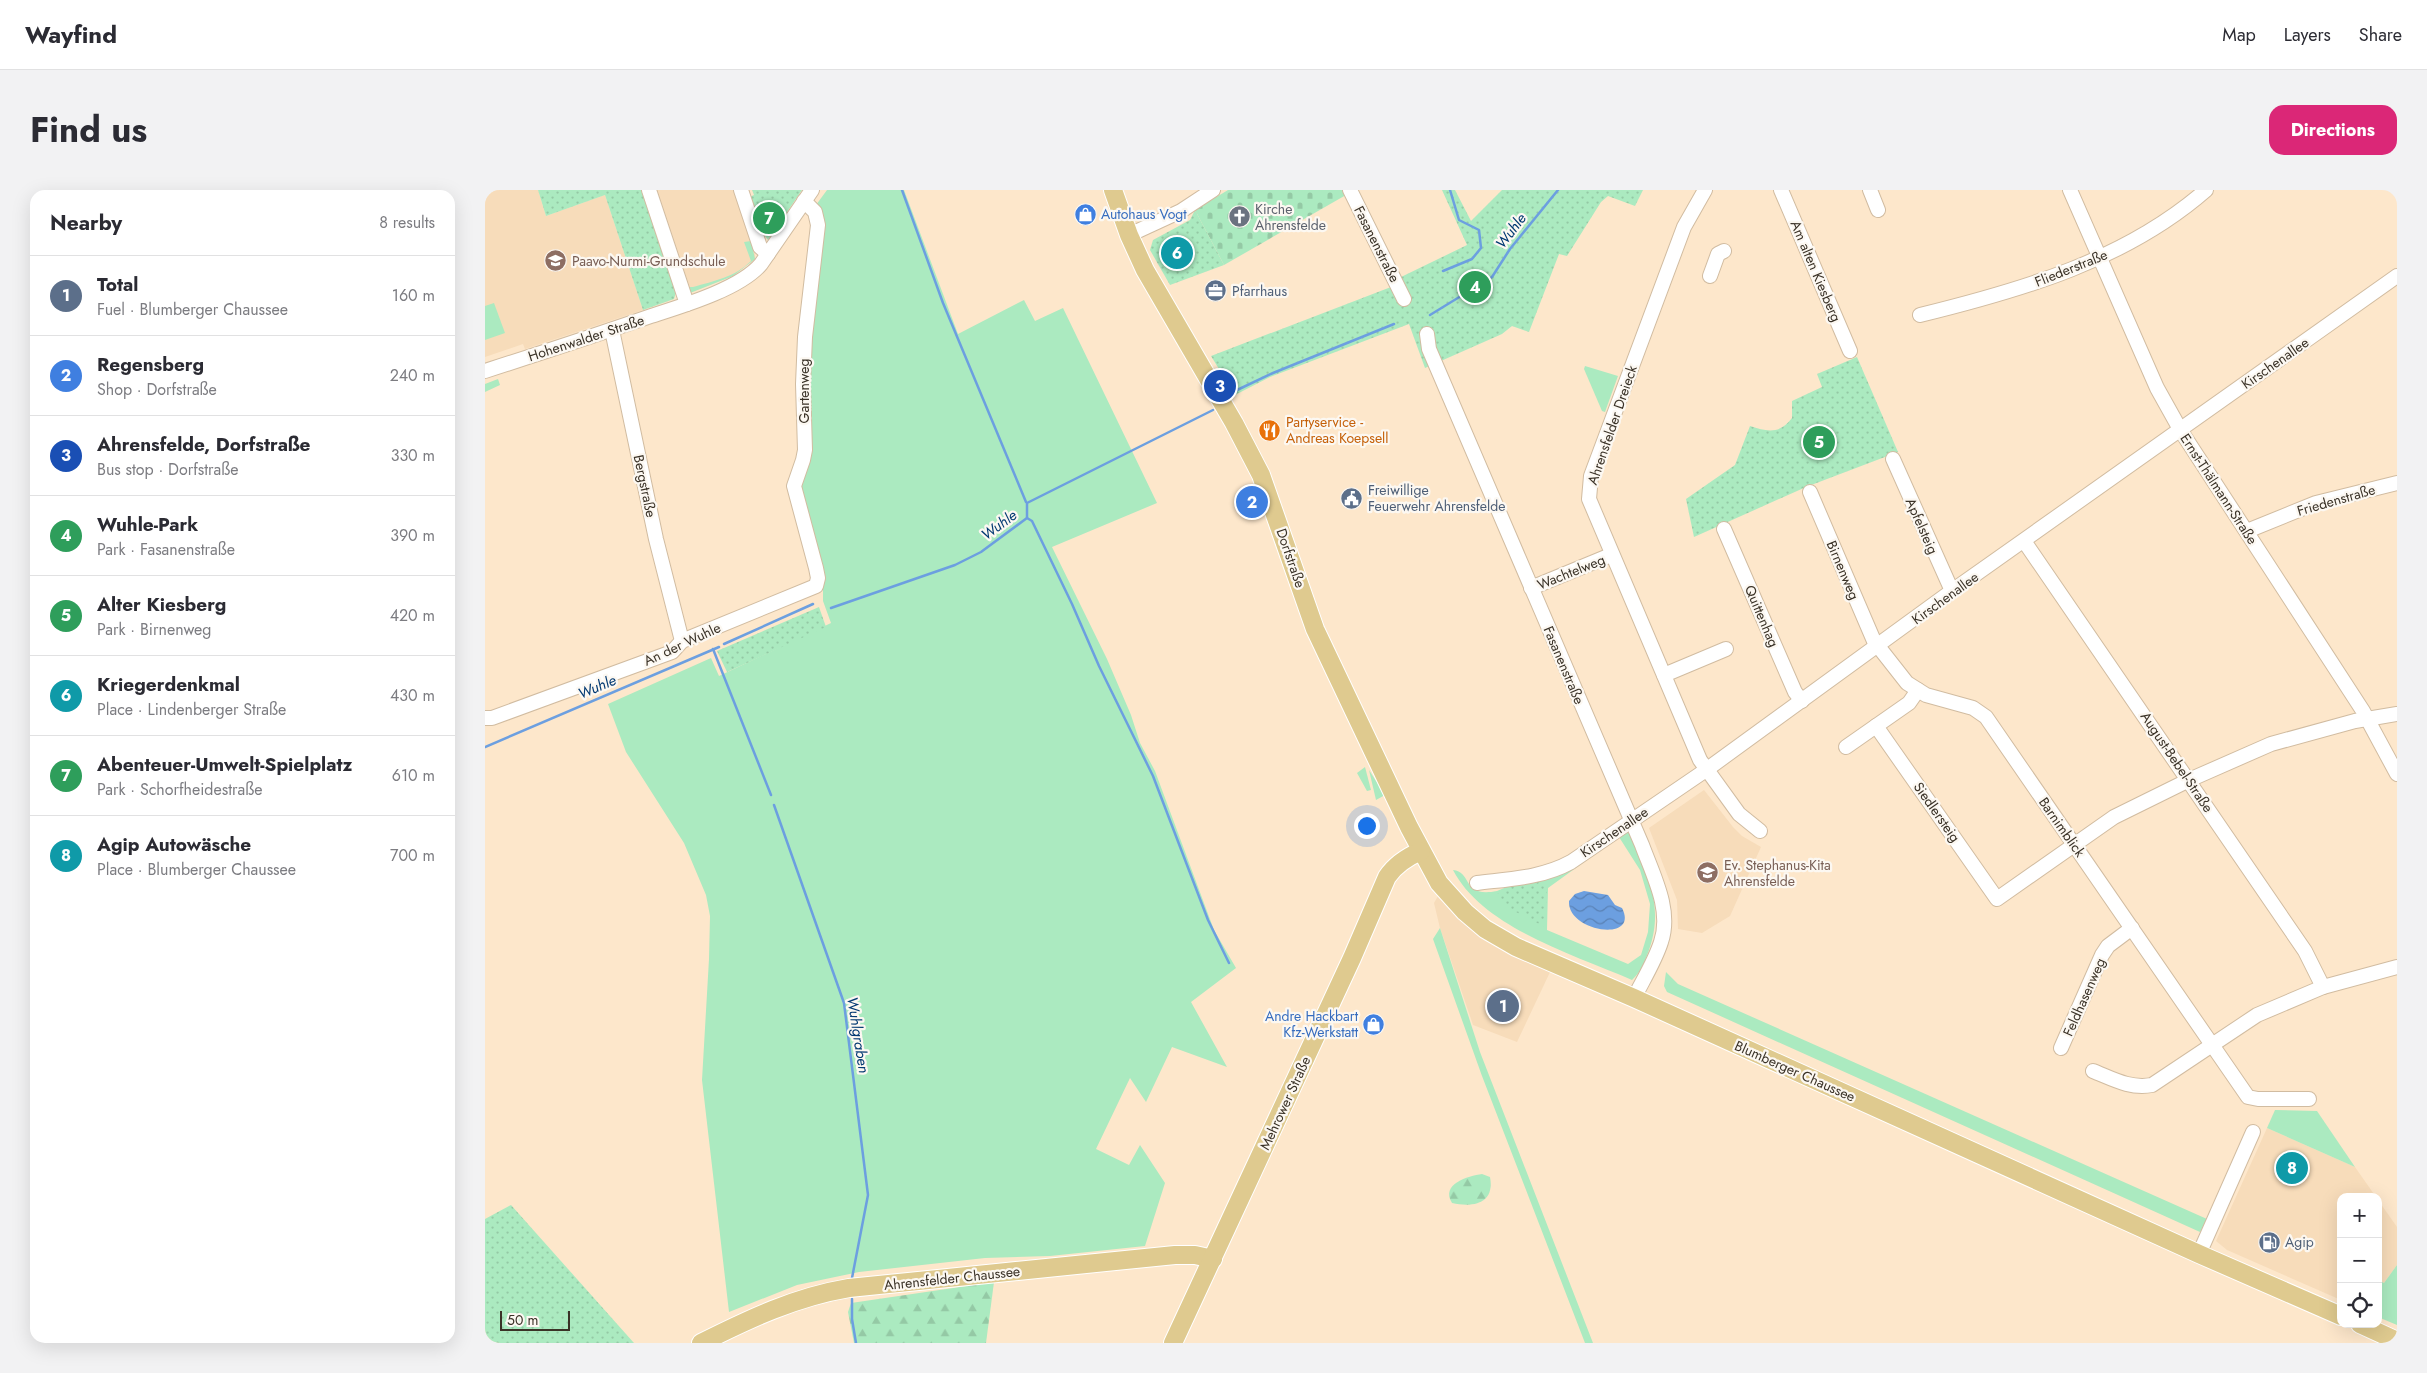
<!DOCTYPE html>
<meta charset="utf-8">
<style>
:root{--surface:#fff;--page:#f2f2f3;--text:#2b2b33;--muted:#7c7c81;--line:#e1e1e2;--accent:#db2777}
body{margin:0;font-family:Jost,sans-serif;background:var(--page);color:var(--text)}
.controls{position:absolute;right:15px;bottom:15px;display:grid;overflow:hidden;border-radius:10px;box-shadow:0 5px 20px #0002}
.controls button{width:45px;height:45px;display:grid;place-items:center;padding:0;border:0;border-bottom:1px solid var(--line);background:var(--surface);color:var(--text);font:25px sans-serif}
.scale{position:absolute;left:15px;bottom:12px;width:70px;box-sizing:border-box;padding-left:5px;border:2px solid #3a3227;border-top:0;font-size:14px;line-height:18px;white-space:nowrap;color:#3a3227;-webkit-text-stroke:4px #fcf8f2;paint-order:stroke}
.you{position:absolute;left:881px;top:635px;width:18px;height:18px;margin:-12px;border:4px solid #fff;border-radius:50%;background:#1a73e8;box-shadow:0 0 0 8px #1a73e833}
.badge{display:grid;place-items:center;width:32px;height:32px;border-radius:50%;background:var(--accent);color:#fff;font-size:16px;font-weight:700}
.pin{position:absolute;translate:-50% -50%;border:2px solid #fff;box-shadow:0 1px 5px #0006}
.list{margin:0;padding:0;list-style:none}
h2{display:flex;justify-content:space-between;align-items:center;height:65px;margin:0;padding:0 20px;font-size:21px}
h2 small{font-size:16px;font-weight:400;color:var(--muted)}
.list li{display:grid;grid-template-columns:32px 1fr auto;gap:15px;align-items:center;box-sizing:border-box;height:80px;padding:0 20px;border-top:1px solid var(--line)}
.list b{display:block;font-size:19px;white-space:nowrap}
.list p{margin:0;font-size:16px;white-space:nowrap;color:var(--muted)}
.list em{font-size:16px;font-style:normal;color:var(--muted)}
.icon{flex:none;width:28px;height:28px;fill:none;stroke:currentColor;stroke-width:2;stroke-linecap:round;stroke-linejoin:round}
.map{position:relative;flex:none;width:1912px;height:1153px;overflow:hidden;border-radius:15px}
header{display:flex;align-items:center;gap:30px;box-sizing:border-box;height:70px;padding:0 25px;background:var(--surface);border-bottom:1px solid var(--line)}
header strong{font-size:24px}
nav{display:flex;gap:28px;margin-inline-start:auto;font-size:18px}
.intro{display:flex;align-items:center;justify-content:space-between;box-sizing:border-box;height:120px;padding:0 30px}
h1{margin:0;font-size:35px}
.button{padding:12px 22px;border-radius:15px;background:var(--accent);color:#fff;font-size:18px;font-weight:700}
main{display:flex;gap:30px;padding:0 30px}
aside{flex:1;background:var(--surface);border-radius:15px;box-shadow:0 5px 20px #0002}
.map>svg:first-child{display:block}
.built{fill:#f7dcba}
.grass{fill:#abeac0}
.forest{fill:url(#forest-firs)}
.cemetery{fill:url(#cemetery-stones)}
.park{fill:url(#park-dots)}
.water{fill:url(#water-waves)}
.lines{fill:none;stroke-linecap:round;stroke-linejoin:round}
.stream{stroke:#6c9fe0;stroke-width:2.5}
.minor-casing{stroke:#d1bca1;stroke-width:16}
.major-casing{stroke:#fff;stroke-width:20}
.minor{stroke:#fff;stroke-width:14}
.major{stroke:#dfca8f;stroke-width:18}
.labels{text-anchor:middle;stroke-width:4.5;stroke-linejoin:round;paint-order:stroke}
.worship-label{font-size:14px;fill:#5b616d;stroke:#fcf8f2;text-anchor:start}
.shop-label{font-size:14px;fill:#366cbe;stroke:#fcf8f2;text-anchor:start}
.street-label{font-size:14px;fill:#3a3227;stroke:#fcf8f2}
.education-label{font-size:14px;fill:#785e54;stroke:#fcf8f2;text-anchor:start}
.service-label{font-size:14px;fill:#4e5e75;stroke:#fcf8f2;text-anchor:start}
.food-label{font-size:14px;fill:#c56008;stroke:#fcf8f2;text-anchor:start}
.water-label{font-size:15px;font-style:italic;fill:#023972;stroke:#fcf8f2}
</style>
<header>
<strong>Wayfind</strong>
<nav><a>Map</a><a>Layers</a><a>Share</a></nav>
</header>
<div class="intro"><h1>Find us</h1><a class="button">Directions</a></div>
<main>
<aside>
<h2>Nearby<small>8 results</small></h2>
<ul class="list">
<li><span class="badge" style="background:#5c6f8a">1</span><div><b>Total</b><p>Fuel · Blumberger Chaussee</p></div><em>160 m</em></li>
<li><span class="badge" style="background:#3f7fe0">2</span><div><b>Regensberg</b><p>Shop · Dorfstraße</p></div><em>240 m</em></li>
<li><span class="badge" style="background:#1a4fb4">3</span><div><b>Ahrensfelde, Dorfstraße</b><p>Bus stop · Dorfstraße</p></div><em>330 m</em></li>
<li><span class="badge" style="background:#2e9e5b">4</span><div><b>Wuhle-Park</b><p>Park · Fasanenstraße</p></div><em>390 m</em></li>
<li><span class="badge" style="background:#2e9e5b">5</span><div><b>Alter Kiesberg</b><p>Park · Birnenweg</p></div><em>420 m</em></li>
<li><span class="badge" style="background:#0f9aa8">6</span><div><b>Kriegerdenkmal</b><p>Place · Lindenberger Straße</p></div><em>430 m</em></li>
<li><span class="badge" style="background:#2e9e5b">7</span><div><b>Abenteuer-Umwelt-Spielplatz</b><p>Park · Schorfheidestraße</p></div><em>610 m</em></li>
<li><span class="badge" style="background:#0f9aa8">8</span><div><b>Agip Autowäsche</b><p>Place · Blumberger Chaussee</p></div><em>700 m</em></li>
</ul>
</aside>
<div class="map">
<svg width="1912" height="1153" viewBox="0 0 1912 1153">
<defs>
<pattern id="forest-firs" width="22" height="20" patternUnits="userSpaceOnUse" patternTransform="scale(1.25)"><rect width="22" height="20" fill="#abeac0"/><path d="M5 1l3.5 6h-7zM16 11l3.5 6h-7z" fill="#94c9a5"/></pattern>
<pattern id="cemetery-stones" width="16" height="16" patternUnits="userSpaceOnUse" patternTransform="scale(1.25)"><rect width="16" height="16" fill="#abeac0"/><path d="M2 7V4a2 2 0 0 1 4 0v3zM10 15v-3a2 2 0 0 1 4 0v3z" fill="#94c9a5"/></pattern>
<pattern id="park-dots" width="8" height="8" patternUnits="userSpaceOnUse" patternTransform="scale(1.25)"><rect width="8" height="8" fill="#abeac0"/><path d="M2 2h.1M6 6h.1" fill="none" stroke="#94c9a5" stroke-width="1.8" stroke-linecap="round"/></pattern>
<pattern id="water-waves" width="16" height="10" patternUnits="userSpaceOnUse" patternTransform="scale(1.25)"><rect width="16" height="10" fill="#6c9fe0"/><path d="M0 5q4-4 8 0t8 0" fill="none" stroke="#5a82b6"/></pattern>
</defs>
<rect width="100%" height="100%" fill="#fde7cb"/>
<!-- built -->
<g class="built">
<polygon points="0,0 53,0 61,26 120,5 158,120 40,159 38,154 0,167"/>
<polygon points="167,0 249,0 270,62 270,69 248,86 205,103"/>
<polygon points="1219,600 1248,637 1257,646 1276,657 1245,726 1217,743 1193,739 1192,710 1164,638"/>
<polygon points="953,706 979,728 1066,780 1032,852 988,835 955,738 949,713"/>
<polygon points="1782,938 1870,977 1891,1007 1856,1007 1856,1110 1742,1060 1731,1051"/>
<polygon points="1893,1010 1912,1037 1912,1075 1899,1093 1893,1090"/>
</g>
<!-- grass -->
<g class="grass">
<polygon points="342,0 419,0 473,144 539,110 550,131 578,118 672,313 567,357 622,469 646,525 655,553 670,581 729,740 751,778 706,812 742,877 687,857 661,912 645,888 611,959 644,975 655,955 680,993 660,1056 565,1066 500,1068 374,1082 312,1095 244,1122 217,890 224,769 225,726 221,705 199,653 141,562 123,514 226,468 234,486 346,433 338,411 338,397 313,300 321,221 331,15"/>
<path d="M266 51 270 69 248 86 205 103 203 97H208C229 91 250 87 266 71L259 52Z"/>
<polygon points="9,113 20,143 0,150 0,116"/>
<polygon points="1100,176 1133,186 1120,222 1117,221 1099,179"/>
<polygon points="13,189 15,195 0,202 0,194"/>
<polygon points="880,577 886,600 882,601 872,583"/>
<polygon points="884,580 900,605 891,610"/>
<path d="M1138 640 1147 641C1161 684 1180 714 1164 760 1160 771 1156 782 1147 790 1090 765 998 738 968 680 988 682 976 708 1012 701L1124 654 1063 698 1062 740 1143 774 1156 765 1163 742 1165 714 1155 680 1134 647Z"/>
<polygon points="955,738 995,862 1108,1153 1100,1153 997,886 948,749"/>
<polygon points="1181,782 1193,794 1722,1029 1715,1042 1182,802 1179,796"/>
<polygon points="1790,920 1832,921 1870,977 1782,938"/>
<polygon points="1912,1075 1912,1135 1893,1127 1893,1090 1899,1093"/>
</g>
<!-- forest -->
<g class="forest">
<path d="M997 984 1005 987C1010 1013 989 1018 967 1013 955 994 983 986 997 984Z"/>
<polygon points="509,1092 501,1153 369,1153 363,1122 366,1113"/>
</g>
<!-- cemetery -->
<polygon class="cemetery" points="743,0 858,0 861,5 739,75 710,20"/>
<!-- park -->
<g class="park">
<polygon points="53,0 157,0 191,102 189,109 158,120 120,5 61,26"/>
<polygon points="267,0 317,0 283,50 277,42 274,43 262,8 269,5"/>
<polygon points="957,0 970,0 986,31 1017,0 1158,0 1150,16 1123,6 1116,12 1082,66 1074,64 1044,142 1027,136 1017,144 940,178 924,134 785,187 750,205 726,166 906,97 914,88 982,55"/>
<polygon points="710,20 739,75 685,95 665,60 668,50 705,30"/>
<path d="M1372 167 1413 262 1321 297 1209 347 1201 309 1250 275 1265 236C1283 242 1295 244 1307 228V211L1337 197 1332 184Z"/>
<polygon points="334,417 341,437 242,482 232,461"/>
<polygon points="1059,688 1062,697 1060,737 1027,720 1009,706 1026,696"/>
<polygon points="26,1015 149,1153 0,1153 0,1029"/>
</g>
<!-- water -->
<path class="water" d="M1099 701 1123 705 1130 715 1137 718C1155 753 1082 742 1084 711L1090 704Z"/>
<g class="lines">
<!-- stream -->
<g class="stream">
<polyline points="417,0 458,113 541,312"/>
<polyline points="958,81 987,69 996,58 994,40 974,30 965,0"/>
<polyline points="945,125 1007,87 1025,59 1073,0"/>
<polyline points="750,201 788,183 909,134"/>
<polyline points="542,328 547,331 587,414 614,476 668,586 723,730 744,773"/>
<polyline points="346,418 470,375 496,362 542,328 542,313 728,220"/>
<polyline points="239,454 328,414"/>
<polyline points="228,459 286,605"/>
<polyline points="0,557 234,457"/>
<polyline points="289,615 359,813 383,1005 367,1088"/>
<polyline points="367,1109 367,1129 371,1153"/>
</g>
<defs>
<g id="minor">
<polyline points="164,0 202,114"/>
<polyline points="256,0 275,57 283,64"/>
<polyline points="865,0 919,109"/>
<polyline points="1220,0 1199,37 1106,286 1104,309 1215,570 1254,624 1275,641"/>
<polyline points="1296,0 1365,161"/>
<polyline points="1385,0 1393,20"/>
<polyline points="1585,0 1672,198 1696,241 1878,521 1912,584"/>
<polyline points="644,45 696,21 728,0"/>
<polyline points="1225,86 1233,64 1239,61"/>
<path d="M1435 125C1537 100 1641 70 1721 0"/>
<polyline points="127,140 171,349 197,451"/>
<path d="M942 144 944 159 1157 655C1168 685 1187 720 1176 752 1170 771 1158 790 1149 808"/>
<path d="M0 181C56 163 111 145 166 126 197 116 255 99 276 74L327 0"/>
<polyline points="1408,269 1467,401"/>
<polyline points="1325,302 1389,451 1422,493 1441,505 1488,518 1501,527 1763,907 1773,909 1824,909"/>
<polyline points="1239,339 1310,502 1317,511"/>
<polyline points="1762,341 1831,313 1912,293"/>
<polyline points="1539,351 1820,761 1838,797"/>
<polyline points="1046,398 1126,365"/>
<polyline points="1179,485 1241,459"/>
<polyline points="0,528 7,528 187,462 197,451 331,396 333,388 331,378 309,296 318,270 320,260 318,194 320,147 333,35 330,22 319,11"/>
<polyline points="1391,536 1512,709 1629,627 1704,590 1786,554 1870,531 1912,524"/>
<polyline points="1361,557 1424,513 1433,500"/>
<path d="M992 693C1024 689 1057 688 1086 672L1221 580 1467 401 1912 86"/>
<polyline points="1576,858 1617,765 1623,756 1647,738"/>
<path d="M1608 881C1628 889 1645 899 1667 895L1772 825 1838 797 1912 777"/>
<polyline points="1714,1064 1768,942"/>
</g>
<g id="major">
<polyline points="628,0 644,45 660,80 749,233 776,285 830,439 924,637 954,693 980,722 1000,739 1031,757 1149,808 1714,1064 1856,1126"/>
<polyline points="1875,1134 1912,1151"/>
<path d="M216 1153C264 1129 310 1107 364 1098L690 1065H710L728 1069"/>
<path d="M688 1153 867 768 902 687C910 675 922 667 936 661"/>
</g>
</defs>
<!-- minor casing -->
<use href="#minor" class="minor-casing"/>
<!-- major casing -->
<use href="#major" class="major-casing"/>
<!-- minor -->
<use href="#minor" class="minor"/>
<!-- major -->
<use href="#major" class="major"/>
</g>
<!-- icons -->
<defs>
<symbol id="shop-disc" viewBox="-11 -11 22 22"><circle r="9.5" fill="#3f7fe0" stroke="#fcf8f2"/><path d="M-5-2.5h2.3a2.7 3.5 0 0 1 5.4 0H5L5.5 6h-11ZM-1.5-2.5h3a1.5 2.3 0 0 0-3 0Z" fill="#fff"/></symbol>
<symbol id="church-disc" viewBox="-11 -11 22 22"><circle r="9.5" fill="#6b7280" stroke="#fcf8f2"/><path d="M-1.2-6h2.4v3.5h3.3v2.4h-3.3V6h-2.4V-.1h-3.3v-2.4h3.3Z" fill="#fff"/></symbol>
<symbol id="school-disc" viewBox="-11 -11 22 22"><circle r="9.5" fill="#8d6e63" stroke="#fcf8f2"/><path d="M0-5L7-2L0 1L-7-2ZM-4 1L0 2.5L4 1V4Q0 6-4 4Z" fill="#fff"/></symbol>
<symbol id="office-disc" viewBox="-11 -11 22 22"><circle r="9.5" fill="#5c6f8a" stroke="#fcf8f2"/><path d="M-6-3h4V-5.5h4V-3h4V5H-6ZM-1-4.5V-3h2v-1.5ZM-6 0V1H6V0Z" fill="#fff"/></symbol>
<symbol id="restaurant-disc" viewBox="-11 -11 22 22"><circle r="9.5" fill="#e8710a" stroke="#fcf8f2"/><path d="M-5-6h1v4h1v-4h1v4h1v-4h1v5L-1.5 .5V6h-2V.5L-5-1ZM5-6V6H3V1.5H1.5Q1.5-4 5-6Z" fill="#fff"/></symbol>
<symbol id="civic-disc" viewBox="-11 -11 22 22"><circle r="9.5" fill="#5c6f8a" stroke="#fcf8f2"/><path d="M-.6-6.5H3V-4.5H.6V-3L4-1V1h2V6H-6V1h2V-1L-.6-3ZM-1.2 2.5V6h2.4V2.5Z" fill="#fff"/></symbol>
<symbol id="fuel-disc" viewBox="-11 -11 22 22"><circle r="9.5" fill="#5c6f8a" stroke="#fcf8f2"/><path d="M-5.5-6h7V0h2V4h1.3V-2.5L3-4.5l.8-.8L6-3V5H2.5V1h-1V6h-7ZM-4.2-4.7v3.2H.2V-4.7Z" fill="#fff"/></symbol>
</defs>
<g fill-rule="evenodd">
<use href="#shop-disc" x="588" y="12" width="25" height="25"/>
<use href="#church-disc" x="742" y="14" width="25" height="25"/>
<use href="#school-disc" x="58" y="58" width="25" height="25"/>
<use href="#office-disc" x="718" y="88" width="25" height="25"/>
<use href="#restaurant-disc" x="772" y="228" width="25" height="25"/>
<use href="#civic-disc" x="854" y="296" width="25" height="25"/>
<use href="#school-disc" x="1210" y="670" width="25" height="25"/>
<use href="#shop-disc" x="876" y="822" width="25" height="25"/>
<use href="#fuel-disc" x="1772" y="1040" width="25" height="25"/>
</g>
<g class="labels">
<!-- worship labels -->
<g class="worship-label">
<text x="770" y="24">Kirche<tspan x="770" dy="16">Ahrensfelde</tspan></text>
</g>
<!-- shop labels -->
<g class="shop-label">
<text x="616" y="29">Autohaus Vogt</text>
<text x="873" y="831" text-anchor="end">Andre Hackbart<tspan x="873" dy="16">Kfz-Werkstatt</tspan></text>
</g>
<!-- street labels -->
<g class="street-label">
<text transform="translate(892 54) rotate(63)" y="5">Fasanenstraße</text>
<text transform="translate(1586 78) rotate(-22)" y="5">Fliederstraße</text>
<text transform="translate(1331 81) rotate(67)" y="5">Am alten Kiesberg</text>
<text transform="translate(101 148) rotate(-18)" y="5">Hohenwalder Straße</text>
<text transform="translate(1790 173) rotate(-35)" y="5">Kirschenallee</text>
<text transform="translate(319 201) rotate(-90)" y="5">Gartenweg</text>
<text transform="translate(1127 235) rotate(-71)" y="5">Ahrensfelder Dreieck</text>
<text transform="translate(160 296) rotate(78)" y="5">Bergstraße</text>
<text transform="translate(1734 299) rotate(57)" y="5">Ernst-Thälmann-Straße</text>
<text transform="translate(1851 310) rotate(-16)" y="5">Friedenstraße</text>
<text transform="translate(1437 336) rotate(66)" y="5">Apfelsteig</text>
<text transform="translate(806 368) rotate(71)" y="5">Dorfstraße</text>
<text transform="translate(1358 380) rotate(67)" y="5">Birnenweg</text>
<text transform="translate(1086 382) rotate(-22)" y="5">Wachtelweg</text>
<text transform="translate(1460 408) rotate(-36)" y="5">Kirschenallee</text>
<text transform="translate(1277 426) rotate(67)" y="5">Quittenhag</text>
<text transform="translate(197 454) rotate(-25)" y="5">An der Wuhle</text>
<text transform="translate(1079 475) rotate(67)" y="5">Fasanenstraße</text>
<text transform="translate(1692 572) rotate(56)" y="5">August-Bebel-Straße</text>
<text transform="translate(1452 622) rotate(55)" y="5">Siedlersteig</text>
<text transform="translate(1577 637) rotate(55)" y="5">Barnimblick</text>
<text transform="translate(1129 642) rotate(-34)" y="5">Kirschenallee</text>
<text transform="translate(1599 807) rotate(-66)" y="5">Feldhasenweg</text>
<text transform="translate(1310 881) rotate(24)" y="5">Blumberger Chaussee</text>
<text transform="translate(800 913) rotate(-65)" y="5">Mehrower Straße</text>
<text transform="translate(467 1088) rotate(-6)" y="5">Ahrensfelder Chaussee</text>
</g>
<!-- education labels -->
<g class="education-label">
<text x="87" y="76">Paavo-Nurmi-Grundschule</text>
<text x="1239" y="680">Ev. Stephanus-Kita<tspan x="1239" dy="16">Ahrensfelde</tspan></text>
</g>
<!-- service labels -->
<g class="service-label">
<text x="747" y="106">Pfarrhaus</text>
<text x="883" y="305">Freiwillige<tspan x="883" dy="16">Feuerwehr Ahrensfelde</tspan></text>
<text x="1800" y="1057">Agip</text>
</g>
<!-- food labels -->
<g class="food-label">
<text x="801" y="237">Partyservice -<tspan x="801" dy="16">Andreas Koepsell</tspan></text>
</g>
<!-- water labels -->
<g class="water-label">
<text transform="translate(1026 41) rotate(-53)" y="5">Wuhle</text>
<text transform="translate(514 335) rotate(-36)" y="5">Wuhle</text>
<text transform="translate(112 497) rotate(-23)" y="5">Wuhle</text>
<text transform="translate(373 845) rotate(81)" y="5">Wuhlgraben</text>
</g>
</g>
</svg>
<div class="controls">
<button>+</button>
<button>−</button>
<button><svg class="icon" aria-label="locate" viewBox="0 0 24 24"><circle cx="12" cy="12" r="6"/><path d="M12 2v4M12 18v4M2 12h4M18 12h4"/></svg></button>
</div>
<div class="scale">50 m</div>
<div class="you"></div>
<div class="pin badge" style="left:1018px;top:816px;background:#5c6f8a">1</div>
<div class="pin badge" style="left:767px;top:312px;background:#3f7fe0">2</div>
<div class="pin badge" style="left:735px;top:196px;background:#1a4fb4">3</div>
<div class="pin badge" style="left:990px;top:97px;background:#2e9e5b">4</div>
<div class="pin badge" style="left:1334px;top:252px;background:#2e9e5b">5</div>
<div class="pin badge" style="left:692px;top:63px;background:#0f9aa8">6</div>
<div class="pin badge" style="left:284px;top:28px;background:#2e9e5b">7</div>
<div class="pin badge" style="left:1807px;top:978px;background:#0f9aa8">8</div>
</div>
</main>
